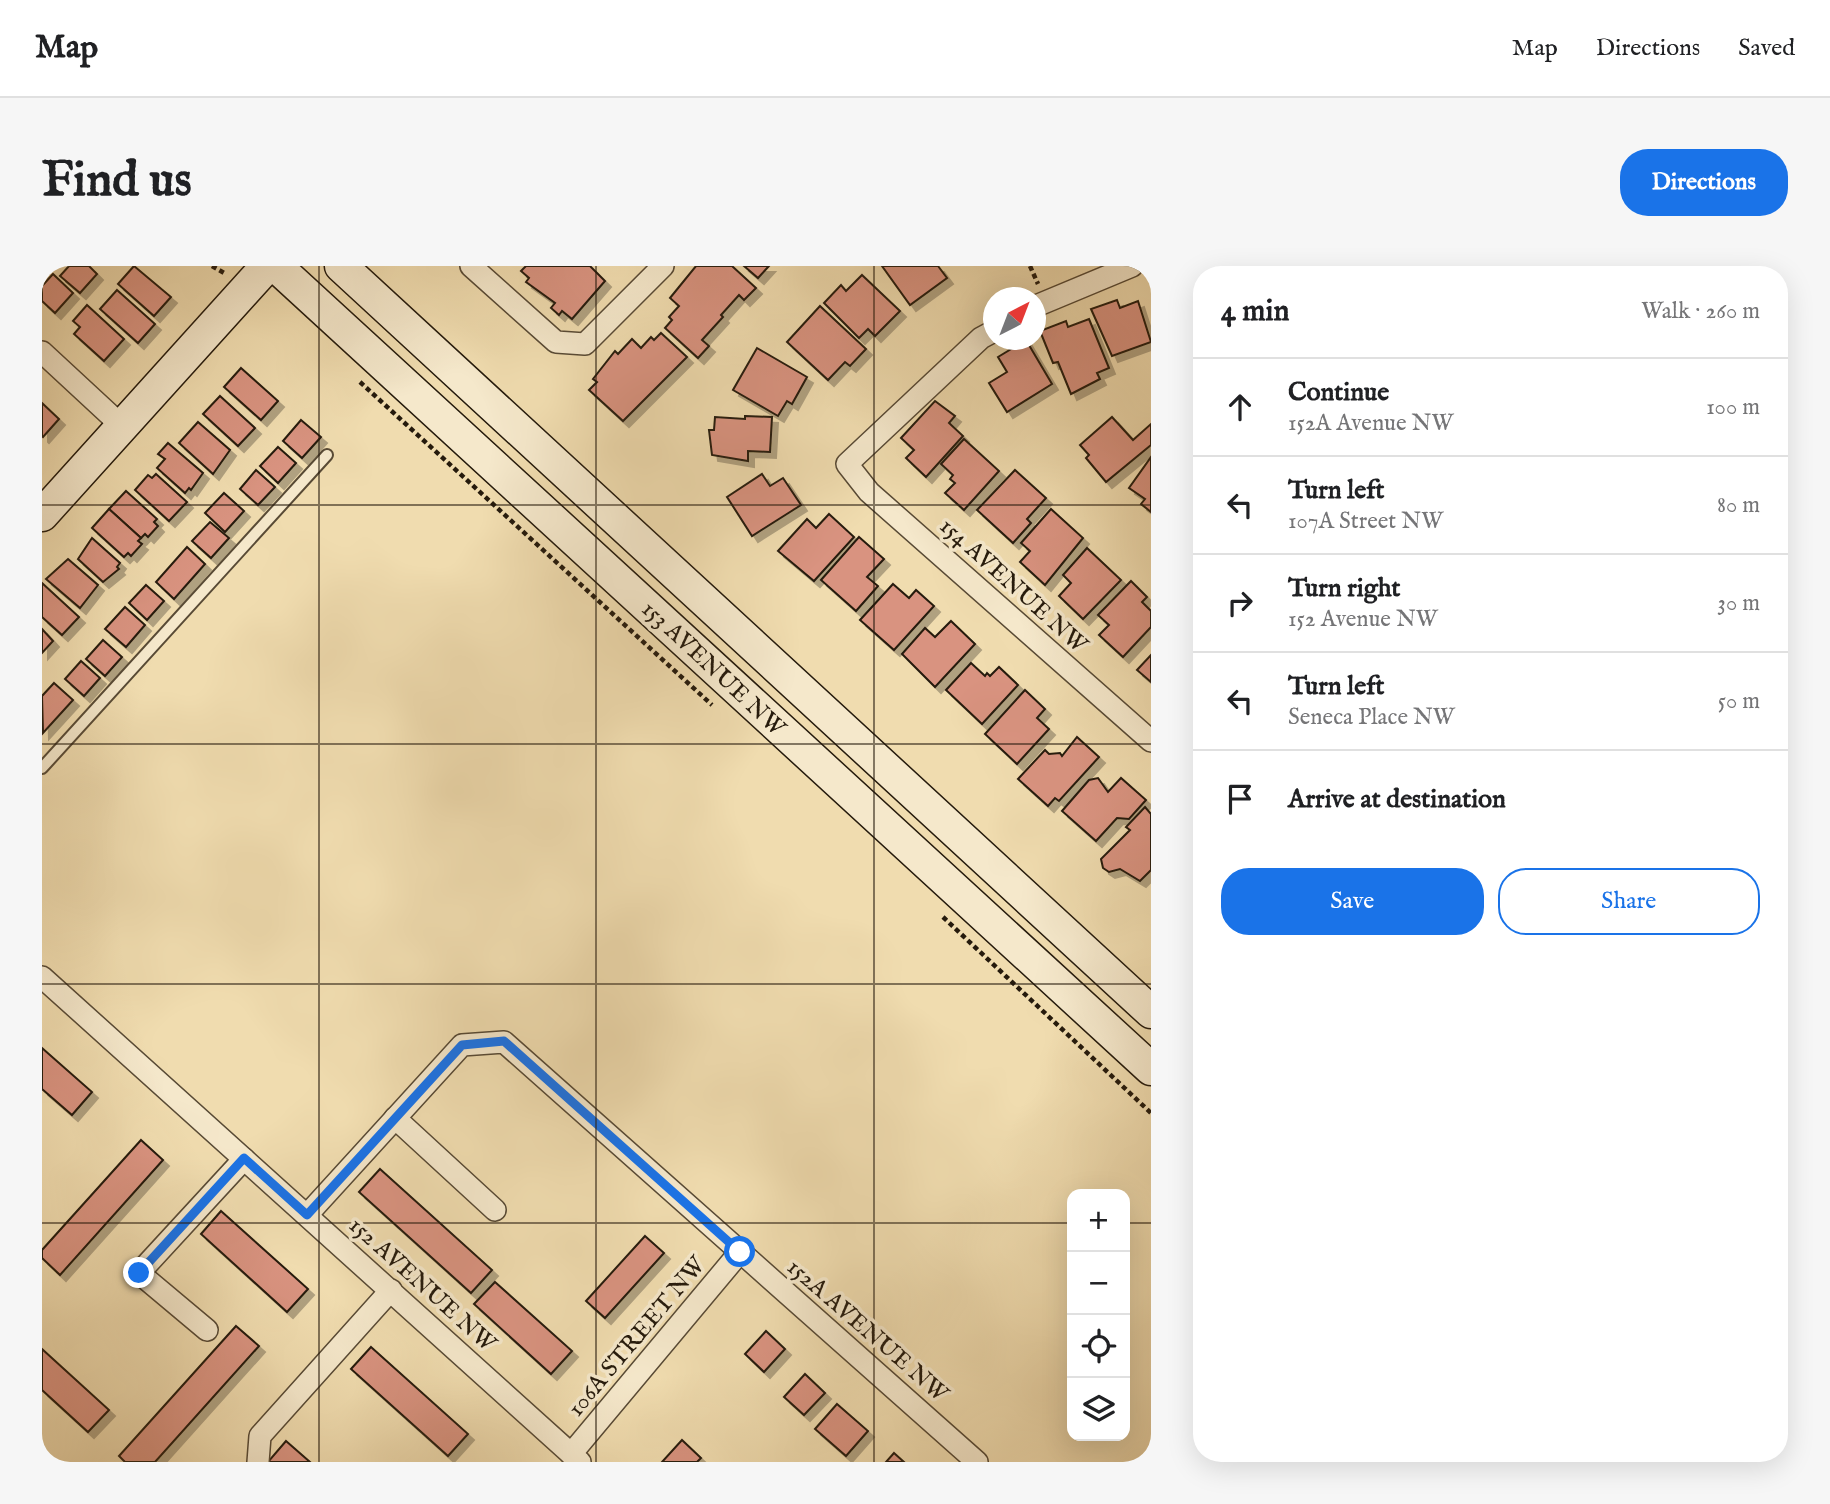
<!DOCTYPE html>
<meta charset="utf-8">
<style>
:root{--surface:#fff;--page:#f6f6f6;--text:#202124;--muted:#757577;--line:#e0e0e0;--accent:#1a73e8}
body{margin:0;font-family:"IM FELL English",serif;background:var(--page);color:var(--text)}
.controls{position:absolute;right:21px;bottom:21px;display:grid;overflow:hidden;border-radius:14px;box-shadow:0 7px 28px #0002}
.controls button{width:63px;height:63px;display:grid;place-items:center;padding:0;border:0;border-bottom:2px solid var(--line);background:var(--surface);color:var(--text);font:35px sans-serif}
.compass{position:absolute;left:941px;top:21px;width:63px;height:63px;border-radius:50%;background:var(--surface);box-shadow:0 7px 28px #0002;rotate:42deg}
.stop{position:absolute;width:21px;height:21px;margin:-16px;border:5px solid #1a73e8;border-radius:50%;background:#fff}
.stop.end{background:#1a73e8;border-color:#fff;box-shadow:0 2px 7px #0008}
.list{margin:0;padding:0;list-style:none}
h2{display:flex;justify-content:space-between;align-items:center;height:91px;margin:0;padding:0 28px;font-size:30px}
h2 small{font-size:23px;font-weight:400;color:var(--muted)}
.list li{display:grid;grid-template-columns:46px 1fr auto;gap:21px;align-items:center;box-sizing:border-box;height:98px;padding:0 28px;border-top:2px solid var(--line)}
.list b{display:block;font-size:26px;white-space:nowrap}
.list p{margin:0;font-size:23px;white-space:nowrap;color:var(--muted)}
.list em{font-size:23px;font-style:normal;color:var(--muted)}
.actions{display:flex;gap:14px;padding:21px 28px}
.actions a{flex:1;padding:16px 0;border:2px solid var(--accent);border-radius:28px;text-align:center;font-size:24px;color:var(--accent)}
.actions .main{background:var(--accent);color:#fff}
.icon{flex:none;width:38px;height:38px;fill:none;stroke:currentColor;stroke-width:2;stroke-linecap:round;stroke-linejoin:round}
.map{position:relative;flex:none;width:1109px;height:1196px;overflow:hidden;border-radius:28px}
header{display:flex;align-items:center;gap:42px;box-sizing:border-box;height:98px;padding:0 35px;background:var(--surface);border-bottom:2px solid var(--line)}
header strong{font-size:33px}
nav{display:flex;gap:38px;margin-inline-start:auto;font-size:24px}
.intro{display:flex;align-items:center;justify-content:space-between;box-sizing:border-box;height:168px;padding:0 42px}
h1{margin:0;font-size:49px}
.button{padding:18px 32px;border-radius:28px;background:var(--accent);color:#fff;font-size:24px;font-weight:700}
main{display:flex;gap:42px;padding:0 42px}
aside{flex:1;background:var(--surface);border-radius:28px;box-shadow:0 7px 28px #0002}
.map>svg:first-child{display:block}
.building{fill:#d99380;stroke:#251a0c;stroke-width:2;filter:url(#shadow)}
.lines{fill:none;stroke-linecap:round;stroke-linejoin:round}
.lane-casing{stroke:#584a35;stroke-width:14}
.street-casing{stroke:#584a35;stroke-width:24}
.secondary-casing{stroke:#251a0c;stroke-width:35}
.path{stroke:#251a0c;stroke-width:4.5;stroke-dasharray:5 3.5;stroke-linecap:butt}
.lane{stroke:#f5e8cb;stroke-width:10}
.street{stroke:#f5e8cb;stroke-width:21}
.secondary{stroke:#f5e8cb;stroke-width:32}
.route{stroke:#1a73e8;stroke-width:9}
.grid{fill:none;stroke:#251a0c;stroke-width:2;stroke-opacity:0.55}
.labels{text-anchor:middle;stroke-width:7;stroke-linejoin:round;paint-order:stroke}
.street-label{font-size:24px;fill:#251a0c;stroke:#f5e8cb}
</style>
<header>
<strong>Map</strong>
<nav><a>Map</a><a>Directions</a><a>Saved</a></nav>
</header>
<div class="intro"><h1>Find us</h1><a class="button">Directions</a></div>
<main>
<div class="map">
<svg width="1109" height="1196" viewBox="0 0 1109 1196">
<defs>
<filter id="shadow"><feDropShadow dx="6" dy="6" stdDeviation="0" flood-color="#0004"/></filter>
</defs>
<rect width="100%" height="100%" fill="#f0dcaf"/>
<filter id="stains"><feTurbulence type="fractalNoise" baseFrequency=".00286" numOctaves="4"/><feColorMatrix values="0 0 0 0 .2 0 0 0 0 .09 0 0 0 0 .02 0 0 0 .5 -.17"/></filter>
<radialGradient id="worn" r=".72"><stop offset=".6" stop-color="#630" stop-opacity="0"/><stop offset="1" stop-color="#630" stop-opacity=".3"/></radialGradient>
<!-- building -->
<g class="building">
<polygon points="27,0 47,0 55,8 38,27 18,10"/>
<polygon points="92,0 129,31 112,50 76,18"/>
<polygon points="484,0 548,0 563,15 530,53 520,45 517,49 509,42 513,37 484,16 487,12 479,5"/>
<polygon points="654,0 690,0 714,22 702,34 697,29 679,49 681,51 660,74 667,80 656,92 623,62 630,54 627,51 637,40 628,32"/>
<polygon points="702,0 727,0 716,12"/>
<polygon points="840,0 896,0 905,12 868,39"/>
<polygon points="11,8 31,27 13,47 0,35 0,20"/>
<polygon points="820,9 858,45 833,70 826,63 817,72 782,37 799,19 804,25"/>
<polygon points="75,24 113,58 96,77 58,43"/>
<polygon points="1075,34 1078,42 1096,35 1109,76 1070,90 1049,43"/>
<polygon points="45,39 82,73 62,95 32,68 38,61 31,55"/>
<polygon points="778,40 824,83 808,100 803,96 786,114 745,76"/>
<polygon points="1047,53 1067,102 1055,107 1058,113 1029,128 1016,96 1011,97 998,65 1024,55 1026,61"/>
<polygon points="619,67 645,91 581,155 547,124 555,116 551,113 573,85 576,88 590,73 599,82 609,71 612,74"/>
<polygon points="984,74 1010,118 965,146 947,117 965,106 956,91"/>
<polygon points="715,82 765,111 750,138 745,135 736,150 691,124"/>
<polygon points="199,102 236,135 219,154 182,121"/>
<polygon points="178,130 213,162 196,180 161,148"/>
<polygon points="893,135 913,150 907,157 921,170 884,211 864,192 872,184 859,172"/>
<polygon points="0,137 17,153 1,171 0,170"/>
<polygon points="703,150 730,151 728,186 706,185 706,195 670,189 667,164 672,164 673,151 703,153"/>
<polygon points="1070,151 1091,174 1109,158 1109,179 1064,216 1044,192 1047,189 1038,179"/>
<polygon points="259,154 279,171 260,192 241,175"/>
<polygon points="156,156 188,184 171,208 137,177"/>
<polygon points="922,173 957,205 922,244 903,227 913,217 908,213 911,209 899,198"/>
<polygon points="126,177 161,207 149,224 147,222 143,227 115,202 123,193 116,188"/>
<polygon points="236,181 254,197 236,217 218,200"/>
<polygon points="1109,191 1109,246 1099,238 1103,233 1087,222"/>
<polygon points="214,204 233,221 216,239 198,223"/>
<polygon points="973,204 1004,232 985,253 989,257 971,277 935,244"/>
<polygon points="114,208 145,236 127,255 93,224 106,209 110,212"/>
<polygon points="720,208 728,220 741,212 759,239 710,270 685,231"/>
<polygon points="84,225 115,253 112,256 116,260 106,271 103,268 99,272 67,243"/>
<polygon points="182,227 202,245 183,266 163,247"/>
<polygon points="67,243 99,272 96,275 100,278 89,290 86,287 82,291 50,262"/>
<polygon points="1009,243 1041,272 1003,319 978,296 988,285 979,277"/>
<polygon points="787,248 812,271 772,315 736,285 765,253 774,262"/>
<polygon points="168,256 187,272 169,292 150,275"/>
<polygon points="817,271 842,293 825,311 836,320 814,345 779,314"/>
<polygon points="50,272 78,297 75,301 77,303 61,316 36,293"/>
<polygon points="145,281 163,298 132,333 114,316"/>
<polygon points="1045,282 1079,314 1041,353 1017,330 1029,317 1021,309"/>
<polygon points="26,293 56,319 38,342 4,313"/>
<polygon points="1089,315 1105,331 1100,336 1109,345 1109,361 1081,391 1057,369 1067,359 1056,349"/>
<polygon points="0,317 37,351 20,369 0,351"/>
<polygon points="851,318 867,332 874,324 892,340 852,384 818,354"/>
<polygon points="104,319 122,335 105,354 87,337"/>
<polygon points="83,341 103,359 84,381 63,363"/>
<polygon points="909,355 933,378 893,421 860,388 883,362 893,371"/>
<polygon points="0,363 11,375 0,387"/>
<polygon points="61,374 80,391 63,410 44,393"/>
<polygon points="1109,389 1109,416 1095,404"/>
<polygon points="39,395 58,412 42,430 23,413"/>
<polygon points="929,397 943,410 945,407 948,410 957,401 976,419 940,458 904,424"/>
<polygon points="12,417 31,434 1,467 0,430"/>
<polygon points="983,424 1003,443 995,452 1007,463 975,498 943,468"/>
<polygon points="1035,471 1057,491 1017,535 1013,532 1006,540 976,513 1003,484 1007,488 1018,487 1020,490"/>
<polygon points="1056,512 1066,526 1079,512 1104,534 1087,553 1075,552 1054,575 1020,545 1047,514"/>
<polygon points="1103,541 1109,548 1109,604 1098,615 1078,603 1067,606 1061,602 1059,593 1088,564 1084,561"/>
<polygon points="0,782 50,826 30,849 0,823"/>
<polygon points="99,874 121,894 18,1009 0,992 0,984"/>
<polygon points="338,903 450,1004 429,1027 317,926"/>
<polygon points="179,945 266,1023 245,1046 159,968"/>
<polygon points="603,970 622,987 563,1052 544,1035"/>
<polygon points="453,1016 530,1085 509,1108 432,1038"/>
<polygon points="194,1060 217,1080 113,1196 83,1196 77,1190"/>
<polygon points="724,1065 743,1083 722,1106 703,1088"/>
<polygon points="329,1081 426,1168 406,1190 309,1103"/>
<polygon points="0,1083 67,1144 46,1166 0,1124"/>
<polygon points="763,1108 783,1127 762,1149 742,1131"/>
<polygon points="795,1138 826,1165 804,1190 773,1163"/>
<polygon points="640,1174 659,1192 655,1196 620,1196"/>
<polygon points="244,1175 268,1196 226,1196"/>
<polygon points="852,1187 862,1196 844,1196"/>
</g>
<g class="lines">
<defs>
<g id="lane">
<polyline points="0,4 3,0"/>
<polyline points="0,502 285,189"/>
</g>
<g id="street">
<polyline points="429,0 514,76 543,78 621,0"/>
<polyline points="994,40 1090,0"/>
<polyline points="952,65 939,72 805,198 827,226 1109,475"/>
<polyline points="0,86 81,161"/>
<polyline points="0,711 538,1196"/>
<polyline points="353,852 453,944"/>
<polyline points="265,949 420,779 462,776 935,1196"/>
<polyline points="165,1064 97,1007 202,893"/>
<polyline points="529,1188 698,986"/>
<polyline points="216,1196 218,1170 349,1024"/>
</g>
<g id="secondary">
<polyline points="234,0 1109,803"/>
<polyline points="299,0 1109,746"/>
<polyline points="0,249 225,0"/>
</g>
</defs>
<!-- lane casing -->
<use href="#lane" class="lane-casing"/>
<!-- street casing -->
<use href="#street" class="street-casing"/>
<!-- secondary casing -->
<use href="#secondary" class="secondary-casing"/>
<!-- path -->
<g class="path">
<polyline points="170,0 184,8"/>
<polyline points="988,0 996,18"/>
<polyline points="318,116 670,439"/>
<polyline points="901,651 1109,847"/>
</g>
<!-- lane -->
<use href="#lane" class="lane"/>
<!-- street -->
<use href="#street" class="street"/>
<!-- secondary -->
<use href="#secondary" class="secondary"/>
</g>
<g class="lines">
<!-- route -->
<polyline class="route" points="97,1007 202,892 265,949 420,779 462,775 698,986"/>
</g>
<!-- grid -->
<path class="grid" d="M277 0V1196M554 0V1196M832 0V1196M0 239H1109M0 478H1109M0 718H1109M0 957H1030M1083 957H1109"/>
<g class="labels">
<!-- street labels -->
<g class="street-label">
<text transform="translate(972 319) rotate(42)" y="8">154 AVENUE NW</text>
<text transform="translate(672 402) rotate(43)" y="8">153 AVENUE NW</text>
<text transform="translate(381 1018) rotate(42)" y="8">152 AVENUE NW</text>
<text transform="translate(826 1064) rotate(41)" y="8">152A AVENUE NW</text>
<text transform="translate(594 1070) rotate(-50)" y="8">106A STREET NW</text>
</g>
</g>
<rect width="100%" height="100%" filter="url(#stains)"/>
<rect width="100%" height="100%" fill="url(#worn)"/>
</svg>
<div class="controls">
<button>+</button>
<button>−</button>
<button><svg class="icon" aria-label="locate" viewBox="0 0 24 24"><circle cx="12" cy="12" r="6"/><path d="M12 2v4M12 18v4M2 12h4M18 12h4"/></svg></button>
<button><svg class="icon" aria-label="layers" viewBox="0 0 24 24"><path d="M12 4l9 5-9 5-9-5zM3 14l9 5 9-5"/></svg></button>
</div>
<svg class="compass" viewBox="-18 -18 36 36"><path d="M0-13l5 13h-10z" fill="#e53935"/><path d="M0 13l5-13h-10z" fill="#757577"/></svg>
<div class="stop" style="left:698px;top:986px"></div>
<div class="stop end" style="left:97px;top:1007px"></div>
</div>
<aside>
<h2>4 min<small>Walk · 260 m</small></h2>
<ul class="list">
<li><svg class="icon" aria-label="ahead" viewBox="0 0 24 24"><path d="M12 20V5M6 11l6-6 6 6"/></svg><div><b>Continue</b><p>152A Avenue NW</p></div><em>100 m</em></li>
<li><svg class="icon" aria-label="left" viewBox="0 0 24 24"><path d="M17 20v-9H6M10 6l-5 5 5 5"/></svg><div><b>Turn left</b><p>107A Street NW</p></div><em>80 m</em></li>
<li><svg class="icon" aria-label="right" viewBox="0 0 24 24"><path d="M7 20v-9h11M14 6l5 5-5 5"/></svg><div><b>Turn right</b><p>152 Avenue NW</p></div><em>30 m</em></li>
<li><svg class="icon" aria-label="left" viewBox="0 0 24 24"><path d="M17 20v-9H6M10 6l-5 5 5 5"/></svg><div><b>Turn left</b><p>Seneca Place NW</p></div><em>50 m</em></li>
<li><svg class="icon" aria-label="arrive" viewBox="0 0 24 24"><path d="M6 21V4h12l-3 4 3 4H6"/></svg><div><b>Arrive at destination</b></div></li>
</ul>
<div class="actions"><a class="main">Save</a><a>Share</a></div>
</aside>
</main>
